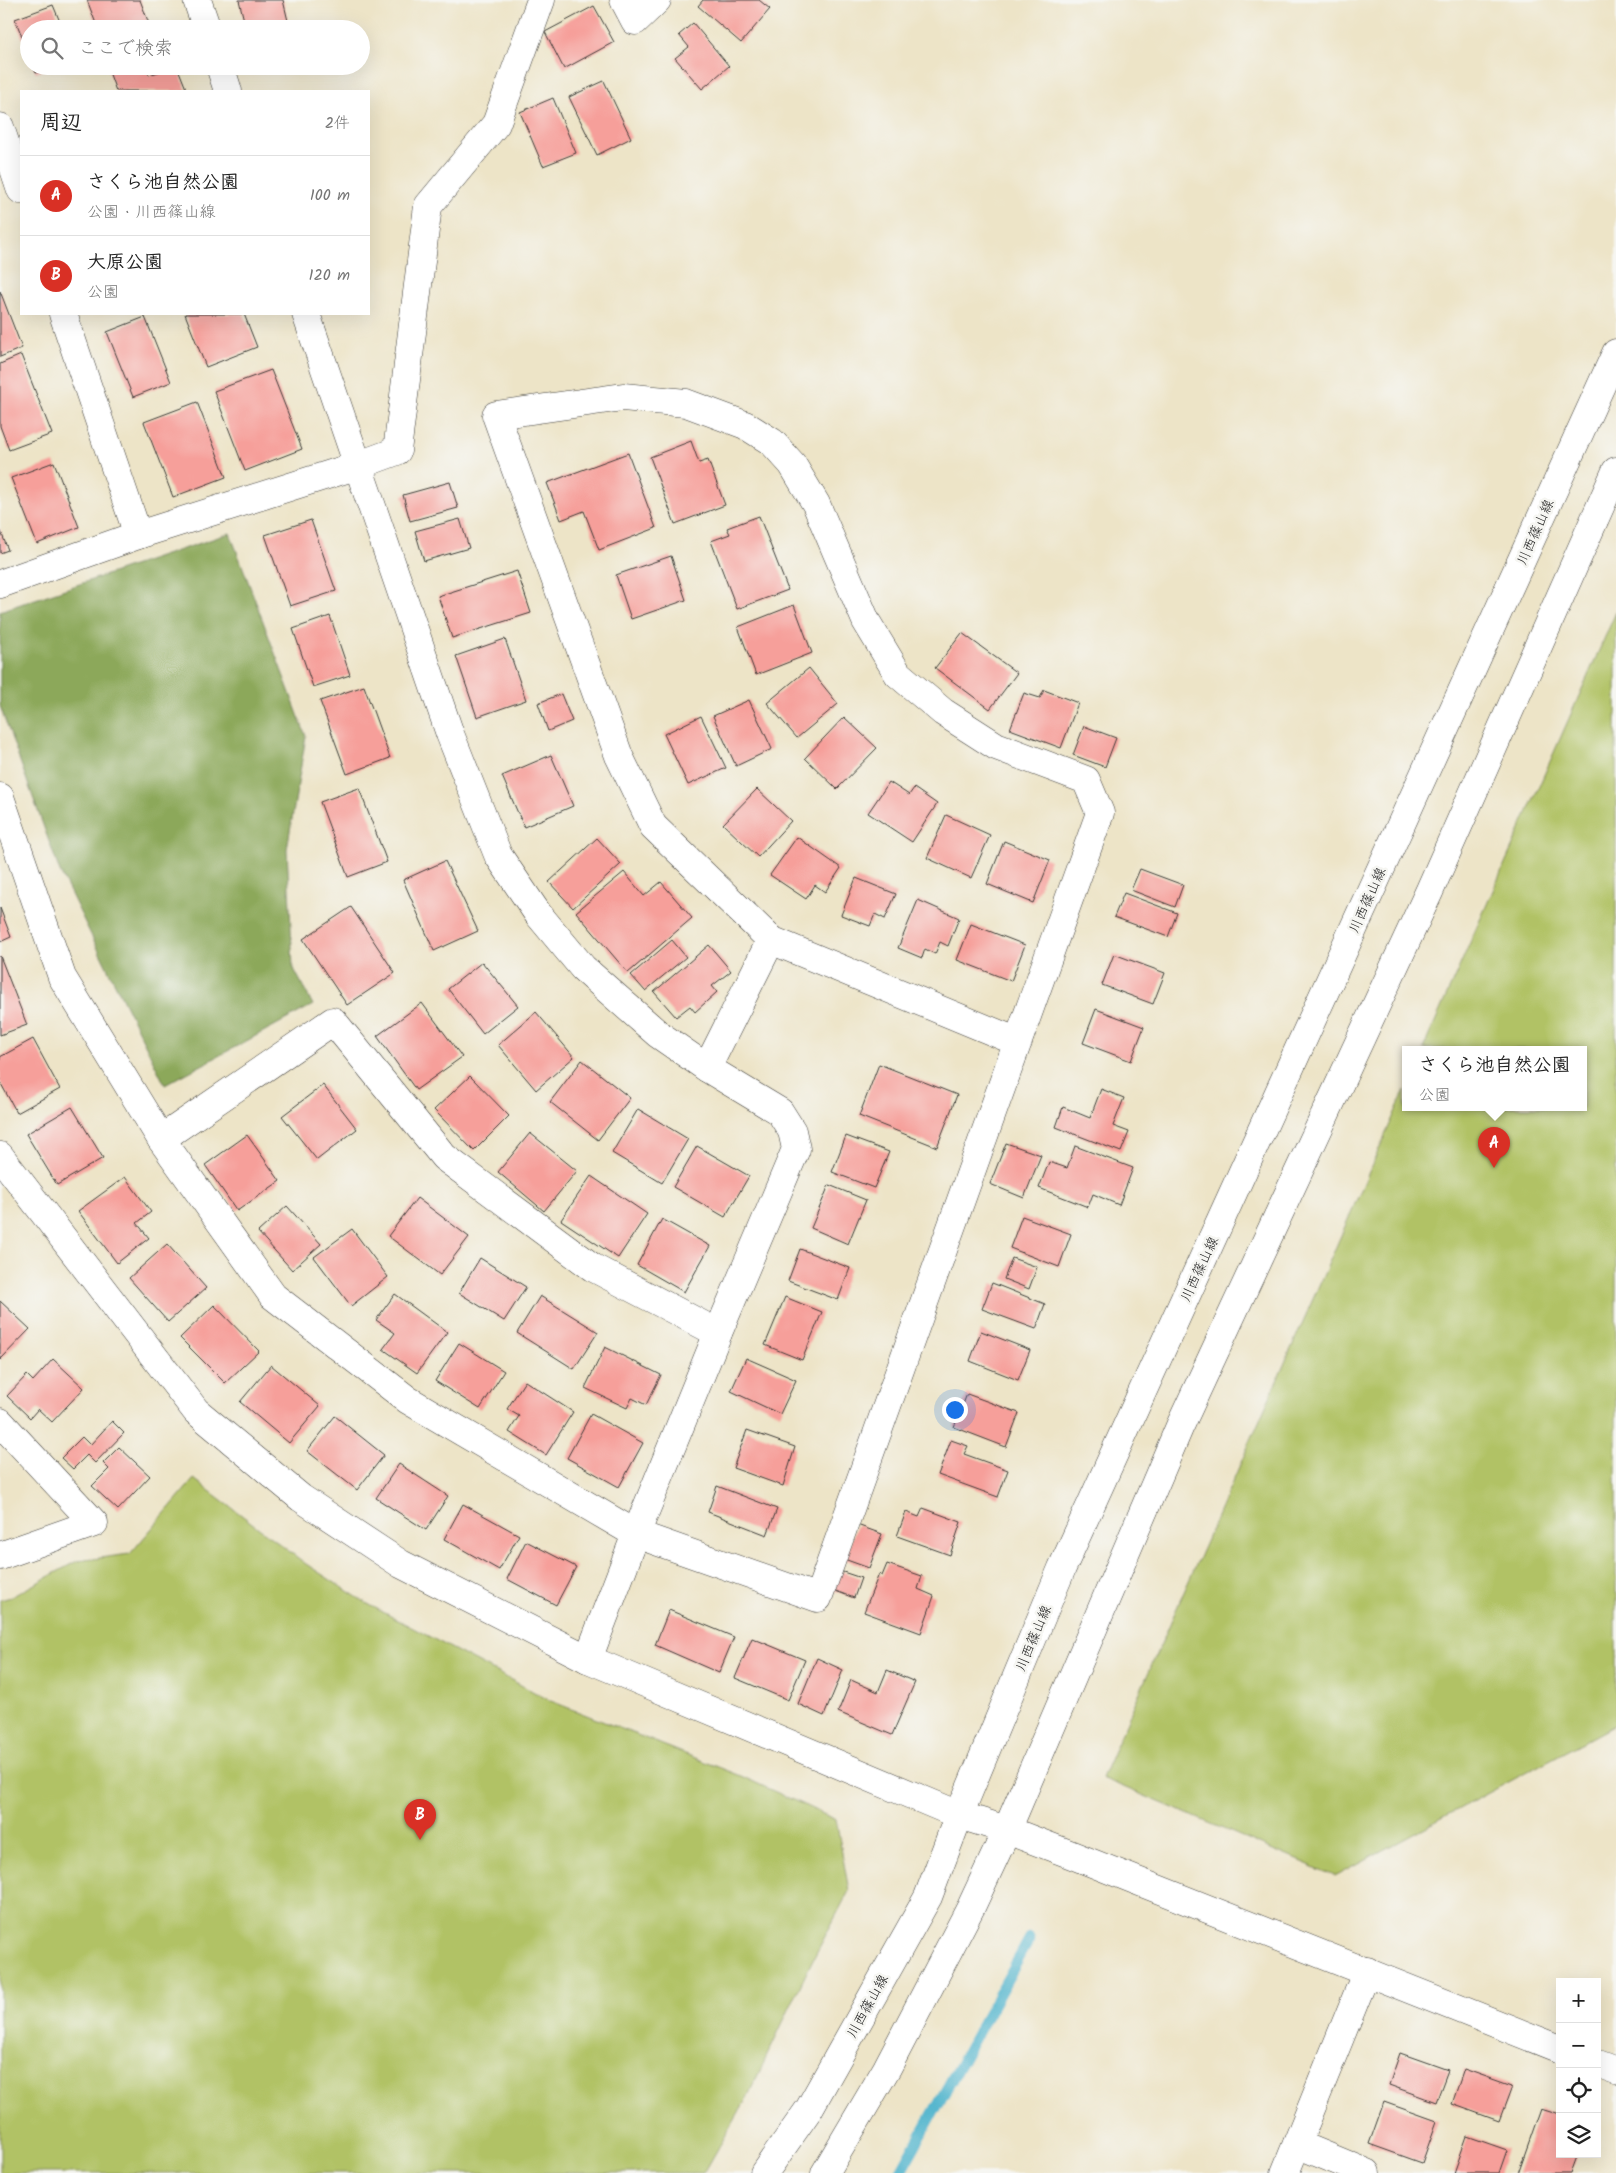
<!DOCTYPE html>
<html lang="ja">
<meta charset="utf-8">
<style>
:root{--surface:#fff;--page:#f2f2f2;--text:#222;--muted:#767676;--line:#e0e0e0;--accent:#d93025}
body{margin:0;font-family:Kalam,"Klee One",sans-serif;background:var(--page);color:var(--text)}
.controls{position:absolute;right:15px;bottom:15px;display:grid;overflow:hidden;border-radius:0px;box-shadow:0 5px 20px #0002}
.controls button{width:45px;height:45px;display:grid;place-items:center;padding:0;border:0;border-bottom:1px solid var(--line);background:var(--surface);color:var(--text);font:25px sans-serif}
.you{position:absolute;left:954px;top:1409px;width:18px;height:18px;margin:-12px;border:4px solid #fff;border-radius:50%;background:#1a73e8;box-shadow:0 0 0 8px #1a73e833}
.badge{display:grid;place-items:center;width:32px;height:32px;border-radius:50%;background:var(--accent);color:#fff;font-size:16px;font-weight:700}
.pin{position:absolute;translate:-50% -41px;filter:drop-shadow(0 1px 2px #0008)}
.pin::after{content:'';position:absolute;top:26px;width:18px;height:15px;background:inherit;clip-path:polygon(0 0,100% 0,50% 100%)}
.popup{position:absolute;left:1402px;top:1046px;width:185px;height:65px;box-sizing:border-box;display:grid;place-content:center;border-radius:0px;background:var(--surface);filter:drop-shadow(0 1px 4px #0005);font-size:16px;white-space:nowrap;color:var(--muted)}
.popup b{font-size:19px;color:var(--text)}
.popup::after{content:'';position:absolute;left:50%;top:100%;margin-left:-10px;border:10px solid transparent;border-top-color:var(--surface)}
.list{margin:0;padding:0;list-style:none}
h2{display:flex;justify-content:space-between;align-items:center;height:65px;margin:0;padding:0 20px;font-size:21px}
h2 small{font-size:16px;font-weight:400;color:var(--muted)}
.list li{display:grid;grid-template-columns:32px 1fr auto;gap:15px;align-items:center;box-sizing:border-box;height:80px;padding:0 20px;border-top:1px solid var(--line)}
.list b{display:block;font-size:19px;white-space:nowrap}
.list p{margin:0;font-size:16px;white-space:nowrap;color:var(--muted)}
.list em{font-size:16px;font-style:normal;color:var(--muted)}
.icon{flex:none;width:28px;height:28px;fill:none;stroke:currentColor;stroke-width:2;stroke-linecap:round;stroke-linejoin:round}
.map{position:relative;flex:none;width:1616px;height:2173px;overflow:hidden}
.search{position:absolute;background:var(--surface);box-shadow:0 5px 20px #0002;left:20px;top:20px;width:350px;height:55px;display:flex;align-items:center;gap:12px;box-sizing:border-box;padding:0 18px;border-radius:28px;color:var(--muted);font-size:19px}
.panel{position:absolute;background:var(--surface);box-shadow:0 5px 20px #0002;left:20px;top:90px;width:350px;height:225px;border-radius:0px}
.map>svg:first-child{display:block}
.green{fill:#b1c265;stroke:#666f40}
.forest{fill:#8ca85a;stroke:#54623b}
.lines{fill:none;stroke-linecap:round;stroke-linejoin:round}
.stream{stroke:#4db3cc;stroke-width:11}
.building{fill:#f69f9a}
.street-casing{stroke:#3b3a36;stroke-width:29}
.secondary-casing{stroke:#3b3a36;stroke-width:29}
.primary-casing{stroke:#3b3a36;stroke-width:29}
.street{stroke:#fff;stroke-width:28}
.secondary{stroke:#fff;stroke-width:28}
.primary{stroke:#fff;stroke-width:28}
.labels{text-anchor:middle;stroke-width:5;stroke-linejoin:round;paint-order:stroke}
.street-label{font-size:14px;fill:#1c1c1c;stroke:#f6f6f2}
</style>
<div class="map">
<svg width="1616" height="2173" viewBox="0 0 1616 2173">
<rect width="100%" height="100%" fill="#f6f6f2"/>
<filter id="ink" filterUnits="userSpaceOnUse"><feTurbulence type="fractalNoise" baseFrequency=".02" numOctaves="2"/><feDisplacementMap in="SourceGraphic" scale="10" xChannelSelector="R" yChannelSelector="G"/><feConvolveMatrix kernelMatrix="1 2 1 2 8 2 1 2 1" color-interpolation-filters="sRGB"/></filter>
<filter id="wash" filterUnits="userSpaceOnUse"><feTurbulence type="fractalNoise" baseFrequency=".0096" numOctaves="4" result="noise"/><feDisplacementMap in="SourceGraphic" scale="20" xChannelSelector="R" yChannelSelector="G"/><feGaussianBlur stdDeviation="1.12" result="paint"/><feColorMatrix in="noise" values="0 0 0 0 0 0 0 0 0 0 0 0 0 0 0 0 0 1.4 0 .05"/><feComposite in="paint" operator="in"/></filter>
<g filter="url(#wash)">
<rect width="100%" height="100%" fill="#ede4c7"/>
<!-- green -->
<g class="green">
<polygon points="1616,612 1616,1724 1335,1876 1102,1778 1405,1090 1405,1107 1583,1107 1583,1049 1423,1049"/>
<polygon points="194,1479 306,1564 366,1603 477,1662 551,1701 741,1776 836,1820 849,1891 812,1961 747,2098 704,2173 0,2173 0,1600 11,1597 77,1561 130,1554"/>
</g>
<!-- forest -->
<polygon class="forest" points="230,533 306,736 287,849 293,967 313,1005 165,1085 60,872 0,706 0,611"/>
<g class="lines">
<!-- stream -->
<polyline class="stream" points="900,2173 1030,1938"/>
</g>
<g id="blocks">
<!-- building -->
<g class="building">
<polygon points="87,0 140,0 151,29 98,29"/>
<polygon points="239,0 283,0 288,21 257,29 246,29"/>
<polygon points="703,0 759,0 770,9 741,43 698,6"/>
<polygon points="53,5 63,29 29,29 29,54 15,19"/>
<polygon points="594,6 614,42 564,69 545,32"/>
<polygon points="693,23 729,66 702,89 675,58 689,47 679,35"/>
<polygon points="33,66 54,66 36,73"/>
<polygon points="115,66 146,66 149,75 177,66 187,91 116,91 108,69"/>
<polygon points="604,81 631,138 597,155 569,97"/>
<polygon points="553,98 576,153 543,166 520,112"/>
<polygon points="0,291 22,348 0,357"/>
<polygon points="185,314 244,314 257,347 206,367"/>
<polygon points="145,317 171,382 133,397 107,332"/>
<polygon points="21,355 52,434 9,450 0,426 0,364"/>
<polygon points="271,370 302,449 245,471 214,391"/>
<polygon points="197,402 226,477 173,497 144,422"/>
<polygon points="691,441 699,463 708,460 725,505 675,524 650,457"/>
<polygon points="628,453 656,528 599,550 584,511 561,520 547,483"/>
<polygon points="54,462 79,527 37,544 11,478"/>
<polygon points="450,482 458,508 410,521 403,495"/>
<polygon points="759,516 788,590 737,609 711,541 730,534 727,528"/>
<polygon points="460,519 469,548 424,561 415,531"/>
<polygon points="311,520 336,591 290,606 265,535"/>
<polygon points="0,529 8,550 0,553"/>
<polygon points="671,556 686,600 631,619 616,575"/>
<polygon points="517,571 531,613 452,638 438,596"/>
<polygon points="794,605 812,653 756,675 738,627"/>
<polygon points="330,616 350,675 313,687 293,629"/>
<polygon points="962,633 1017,673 990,709 935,668"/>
<polygon points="505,639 526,700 477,717 456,656"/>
<polygon points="809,668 838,704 797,738 767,703"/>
<polygon points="364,686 390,758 347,774 320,701"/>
<polygon points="1044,690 1078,703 1061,748 1010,729 1024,693 1040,698"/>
<polygon points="561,694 572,721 548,731 538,703"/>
<polygon points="749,700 772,749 736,766 713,716"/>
<polygon points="701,716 726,768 688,785 664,734"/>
<polygon points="844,717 877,748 837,789 805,758"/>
<polygon points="1084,726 1116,738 1105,767 1073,755"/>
<polygon points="551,755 573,806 524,827 502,776"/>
<polygon points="889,782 909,795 914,788 937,804 912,842 868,813"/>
<polygon points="359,788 387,862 348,877 320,802"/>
<polygon points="757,789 791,821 758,857 723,824"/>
<polygon points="946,815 990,835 971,878 927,858"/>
<polygon points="797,837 841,868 825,892 815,885 806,899 770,875"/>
<polygon points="597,838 621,864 573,908 549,882"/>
<polygon points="1004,841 1050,860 1033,903 987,884"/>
<polygon points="445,861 478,931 434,951 403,880"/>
<polygon points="1140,869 1183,885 1175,907 1131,890"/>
<polygon points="624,872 644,896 661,882 692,918 628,973 576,912"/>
<polygon points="856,878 896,894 885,919 875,914 870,926 841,915"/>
<polygon points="1124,893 1177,913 1168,937 1114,917"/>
<polygon points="918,900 959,918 948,946 940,942 935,954 925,949 922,958 898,948"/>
<polygon points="351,907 395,973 347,1005 303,939"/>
<polygon points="0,908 11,937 0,942"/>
<polygon points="971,924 1025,945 1011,981 957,960"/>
<polygon points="672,940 686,957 645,991 631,975"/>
<polygon points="709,945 731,971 712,986 717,992 695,1012 690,1006 676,1017 654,992"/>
<polygon points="1114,954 1165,973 1153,1004 1102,985"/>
<polygon points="0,956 27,1025 0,1035"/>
<polygon points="482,962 518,1006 483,1034 448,989"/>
<polygon points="422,1003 462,1057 416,1090 377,1036"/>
<polygon points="1096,1009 1144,1027 1131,1061 1083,1043"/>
<polygon points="536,1012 574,1057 536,1090 498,1045"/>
<polygon points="33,1039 60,1089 17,1113 0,1082 0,1057"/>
<polygon points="582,1060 630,1098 598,1140 550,1102"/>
<polygon points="879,1064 957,1095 937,1147 859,1116"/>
<polygon points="470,1076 509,1116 474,1151 434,1110"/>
<polygon points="323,1085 357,1129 317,1160 282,1116"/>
<polygon points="1101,1089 1124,1098 1113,1126 1129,1132 1121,1152 1056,1127 1063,1107 1090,1118"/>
<polygon points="72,1107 103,1158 57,1185 26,1134"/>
<polygon points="638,1109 688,1139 662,1183 612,1153"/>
<polygon points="530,1133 577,1171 544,1211 498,1172"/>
<polygon points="247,1135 280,1181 237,1211 205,1165"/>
<polygon points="846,1136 889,1152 874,1188 832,1172"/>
<polygon points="1006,1143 1041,1155 1024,1198 990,1184"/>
<polygon points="697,1146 749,1176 725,1217 673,1187"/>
<polygon points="1075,1146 1133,1168 1119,1205 1093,1194 1088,1207 1039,1188 1049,1162 1067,1168"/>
<polygon points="591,1176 647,1214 618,1258 561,1220"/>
<polygon points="125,1177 151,1212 137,1223 149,1238 117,1263 78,1211"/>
<polygon points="829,1185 866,1200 848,1244 811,1228"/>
<polygon points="417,1198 469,1237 440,1275 388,1236"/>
<polygon points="287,1206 321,1244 292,1270 258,1232"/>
<polygon points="1022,1216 1071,1234 1059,1267 1010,1248"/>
<polygon points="662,1219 710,1246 684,1292 637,1265"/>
<polygon points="352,1229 388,1277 351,1306 314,1257"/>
<polygon points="167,1244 206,1288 168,1322 129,1278"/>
<polygon points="800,1249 850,1268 838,1300 788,1281"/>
<polygon points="480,1258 526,1287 504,1321 459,1293"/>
<polygon points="1012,1258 1037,1267 1029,1289 1004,1279"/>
<polygon points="992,1283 1045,1304 1036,1329 982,1309"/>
<polygon points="395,1294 447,1332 417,1373 383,1349 395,1333 376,1320"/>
<polygon points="540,1296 598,1332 574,1369 517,1333"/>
<polygon points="785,1297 822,1312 802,1360 765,1345"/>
<polygon points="0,1301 30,1329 0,1360"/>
<polygon points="214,1305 259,1351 225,1383 180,1338"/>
<polygon points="981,1331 1030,1350 1018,1380 970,1361"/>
<polygon points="459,1343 504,1371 480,1409 435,1381"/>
<polygon points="605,1347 661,1375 646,1405 632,1398 627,1408 585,1388"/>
<polygon points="746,1358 796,1380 780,1414 731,1391"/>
<polygon points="53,1359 84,1388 52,1422 38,1409 30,1418 7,1396 27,1375 33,1381"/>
<polygon points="271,1365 320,1406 289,1443 240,1402"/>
<polygon points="525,1381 573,1412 546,1455 509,1432 519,1416 507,1409"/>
<polygon points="967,1394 1019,1413 1006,1447 954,1427"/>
<polygon points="591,1414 643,1443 619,1487 567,1458"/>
<polygon points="335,1416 384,1455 357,1490 307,1451"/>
<polygon points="112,1421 124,1433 95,1463 87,1455 73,1469 61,1458 82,1437 90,1445"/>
<polygon points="747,1430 795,1447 783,1486 733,1468"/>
<polygon points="951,1440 968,1446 964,1454 1008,1470 998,1497 938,1475"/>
<polygon points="119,1447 150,1476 118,1510 92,1486 109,1469 103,1463"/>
<polygon points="399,1464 448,1496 426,1530 376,1498"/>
<polygon points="717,1486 777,1509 767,1535 708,1512"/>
<polygon points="463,1504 519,1535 499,1570 444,1539"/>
<polygon points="923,1508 961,1522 950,1555 897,1536 906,1512 919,1517"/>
<polygon points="857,1525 882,1534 869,1568 844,1559"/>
<polygon points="526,1541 576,1567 556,1605 507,1579"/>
<polygon points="887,1564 922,1576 918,1589 934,1596 921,1633 864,1612 879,1574 882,1576"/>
<polygon points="840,1571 861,1578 854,1598 833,1590"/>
<polygon points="669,1610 734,1637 719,1673 655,1645"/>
<polygon points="752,1638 805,1660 788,1700 735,1678"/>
<polygon points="817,1658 843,1670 824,1716 798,1704"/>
<polygon points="887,1670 915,1682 892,1735 838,1712 851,1680 878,1692"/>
<polygon points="1400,2053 1448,2070 1436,2102 1389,2085"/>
<polygon points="1464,2069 1512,2086 1499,2121 1452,2104"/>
<polygon points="1384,2102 1437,2121 1422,2163 1369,2144"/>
<polygon points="1541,2108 1560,2114 1560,2154 1578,2154 1571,2173 1518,2173"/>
<polygon points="1467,2136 1507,2150 1499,2173 1454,2173"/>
</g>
</g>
</g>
<g filter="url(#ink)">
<use href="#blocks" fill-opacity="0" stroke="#3b3a36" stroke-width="1"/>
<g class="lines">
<defs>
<g id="street">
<polyline points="197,0 207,29"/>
<polyline points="624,0 635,21 657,0"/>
<polyline points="220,66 228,91"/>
<polyline points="0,127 21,190"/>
<polyline points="63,314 138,535"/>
<polyline points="306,314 450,734 498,855 538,914 583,968 658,1034 707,1068 780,1112 792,1131 796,1149 718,1333 636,1534 818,1598 1100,813 1086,780 996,746 943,712 898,674 866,621 816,504 792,464 772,442 745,425 686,403 623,397 496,415 619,756 653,826 771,940 1018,1042"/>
<polyline points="0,584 138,535 359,465 397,451 428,206 496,124 541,0"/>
<polyline points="0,797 62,977 161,1139 273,1296 408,1400 636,1534 588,1659"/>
<polyline points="707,1068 771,940"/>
<polyline points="161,1139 333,1021 444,1157 592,1267 718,1333"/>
<polyline points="0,1422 94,1523 0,1556"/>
<polyline points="1297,2144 1367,2173"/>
<polyline points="1285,2173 1367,1971"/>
</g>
<g id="secondary">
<polyline points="0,1156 196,1411 301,1498 401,1564 588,1659 959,1815 1007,1830 1072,1855 1560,2049"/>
<polyline points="1597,2064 1616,2071"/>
</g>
<g id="primary">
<polyline points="764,2173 809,2109 928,1897 959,1815 1062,1568 1616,353"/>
<polyline points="825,2173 887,2068 971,1907 1007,1830 1180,1426 1429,892 1616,471"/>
</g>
</defs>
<!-- street casing -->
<use href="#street" class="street-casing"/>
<!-- secondary casing -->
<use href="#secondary" class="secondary-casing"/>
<!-- primary casing -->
<use href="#primary" class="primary-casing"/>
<!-- street -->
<use href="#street" class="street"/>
<!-- secondary -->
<use href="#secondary" class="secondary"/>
<!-- primary -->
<use href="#primary" class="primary"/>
</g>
</g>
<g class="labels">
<!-- street labels -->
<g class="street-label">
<text transform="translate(1535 532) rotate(-66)" y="5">川西篠山線</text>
<text transform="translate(1367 900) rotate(-66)" y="5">川西篠山線</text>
<text transform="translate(1199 1269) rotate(-65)" y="5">川西篠山線</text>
<text transform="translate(1033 1638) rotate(-67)" y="5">川西篠山線</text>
<text transform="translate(867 2006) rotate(-61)" y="5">川西篠山線</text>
</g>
</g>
</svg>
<div class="controls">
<button>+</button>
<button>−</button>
<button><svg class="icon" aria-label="locate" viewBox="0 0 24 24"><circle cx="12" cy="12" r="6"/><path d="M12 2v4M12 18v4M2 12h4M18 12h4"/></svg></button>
<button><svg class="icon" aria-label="layers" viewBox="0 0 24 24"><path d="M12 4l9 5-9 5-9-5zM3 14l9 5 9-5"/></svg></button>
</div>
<div class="you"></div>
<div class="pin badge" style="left:1494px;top:1168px">A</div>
<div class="popup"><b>さくら池自然公園</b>公園</div>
<div class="pin badge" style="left:420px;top:1840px">B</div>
<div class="search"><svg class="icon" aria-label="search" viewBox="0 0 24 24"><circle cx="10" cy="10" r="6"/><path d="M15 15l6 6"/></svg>ここで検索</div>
<section class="panel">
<h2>周辺<small>2件</small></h2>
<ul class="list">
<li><span class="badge">A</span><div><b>さくら池自然公園</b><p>公園 · 川西篠山線</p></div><em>100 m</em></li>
<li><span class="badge">B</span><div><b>大原公園</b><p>公園</p></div><em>120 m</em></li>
</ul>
</section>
</div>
